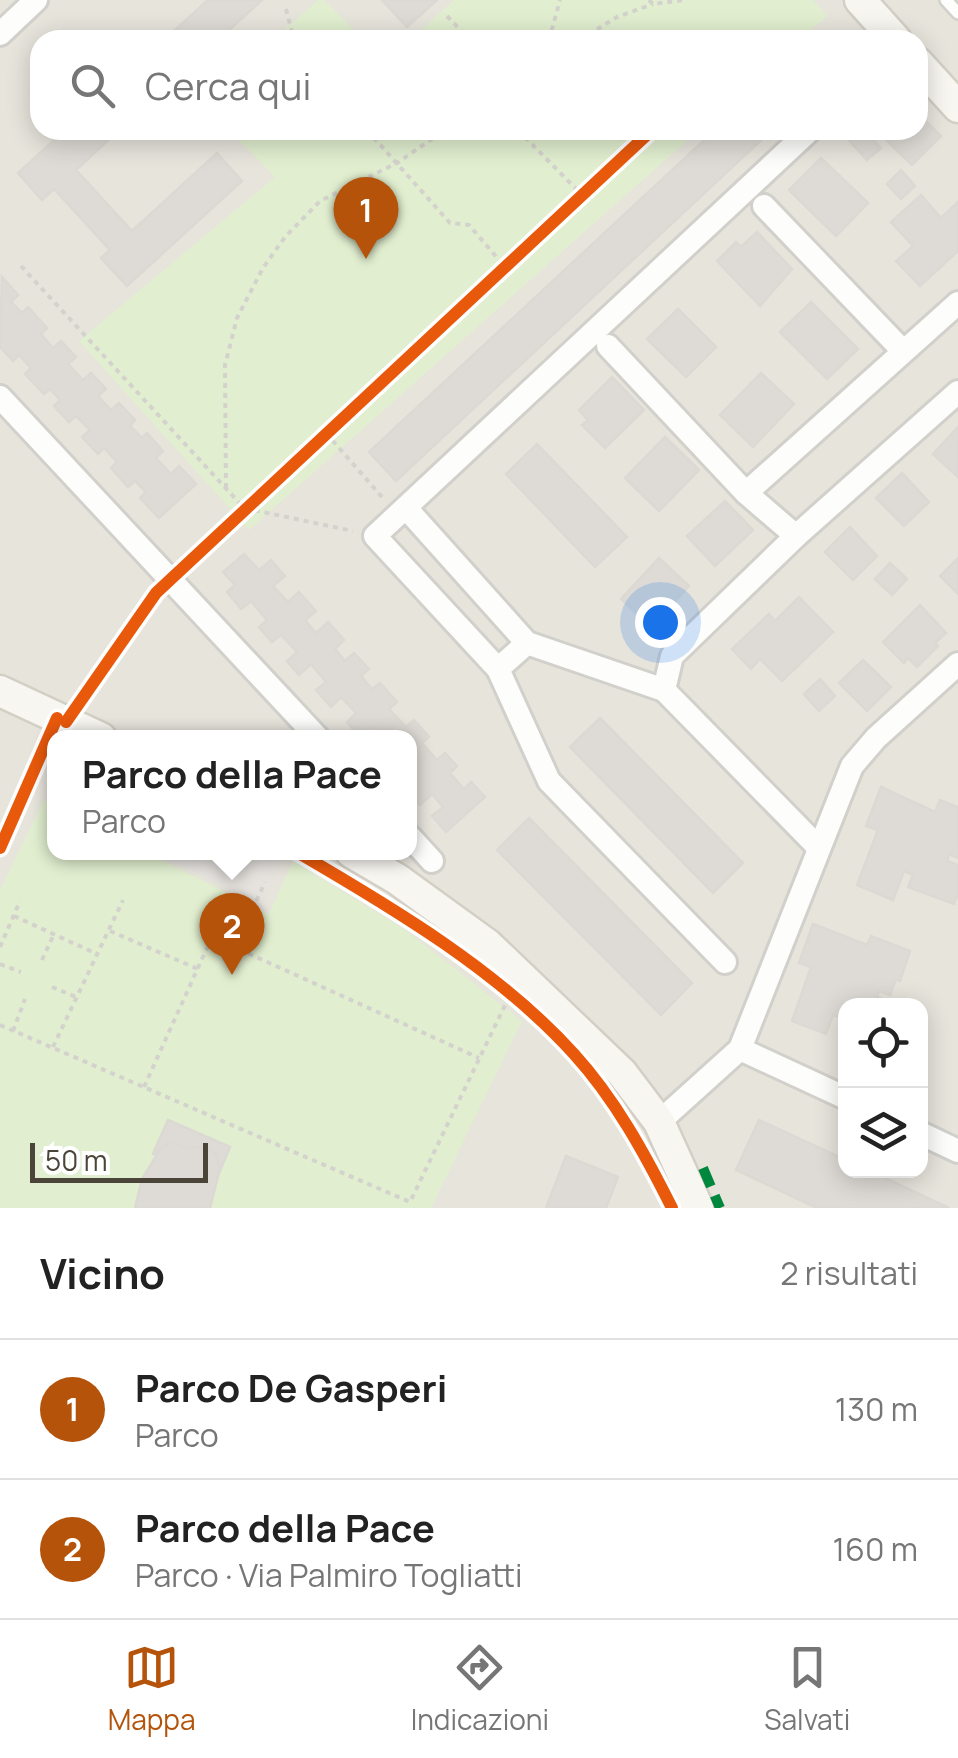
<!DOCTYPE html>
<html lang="it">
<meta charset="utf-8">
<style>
:root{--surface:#fff;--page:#f2f2f2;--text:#222;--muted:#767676;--line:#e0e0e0;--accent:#b45309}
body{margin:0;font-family:Manrope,sans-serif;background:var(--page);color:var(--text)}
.controls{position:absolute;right:30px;bottom:30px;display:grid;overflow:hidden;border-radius:20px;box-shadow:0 5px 25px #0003}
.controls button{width:90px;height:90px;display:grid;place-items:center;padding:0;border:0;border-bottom:2px solid var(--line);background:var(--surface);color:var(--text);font:50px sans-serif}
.scale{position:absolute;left:30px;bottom:25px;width:178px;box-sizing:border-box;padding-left:10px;border:5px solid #4b4439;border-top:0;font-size:28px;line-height:35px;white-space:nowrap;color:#4b4439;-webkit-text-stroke:8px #fff;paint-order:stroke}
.you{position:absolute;left:660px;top:622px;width:35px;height:35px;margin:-25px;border:8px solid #fff;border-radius:50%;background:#1a73e8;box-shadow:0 0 0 15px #1a73e833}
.badge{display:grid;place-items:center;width:65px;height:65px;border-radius:50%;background:var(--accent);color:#fff;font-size:32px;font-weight:700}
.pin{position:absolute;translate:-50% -82px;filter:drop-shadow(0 2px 5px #0008)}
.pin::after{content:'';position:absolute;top:52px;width:35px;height:30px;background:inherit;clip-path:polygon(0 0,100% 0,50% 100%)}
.popup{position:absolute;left:47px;top:730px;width:370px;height:130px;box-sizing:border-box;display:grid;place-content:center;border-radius:20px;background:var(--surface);filter:drop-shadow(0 2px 8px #0005);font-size:32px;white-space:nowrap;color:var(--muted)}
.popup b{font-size:38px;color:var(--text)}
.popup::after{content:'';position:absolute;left:50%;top:100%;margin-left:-20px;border:20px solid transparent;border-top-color:var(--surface)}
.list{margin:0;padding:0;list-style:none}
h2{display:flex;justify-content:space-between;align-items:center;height:130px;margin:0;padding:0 40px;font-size:42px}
h2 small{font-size:32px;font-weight:400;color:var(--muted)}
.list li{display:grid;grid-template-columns:65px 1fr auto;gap:30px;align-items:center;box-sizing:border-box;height:140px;padding:0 40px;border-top:2px solid var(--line)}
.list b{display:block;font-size:38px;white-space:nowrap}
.list p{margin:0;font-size:32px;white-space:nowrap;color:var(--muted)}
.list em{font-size:32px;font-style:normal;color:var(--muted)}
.icon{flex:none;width:55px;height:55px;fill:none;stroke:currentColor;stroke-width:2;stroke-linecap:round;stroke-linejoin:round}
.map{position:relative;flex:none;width:958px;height:1208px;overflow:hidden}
.search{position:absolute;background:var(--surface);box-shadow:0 5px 25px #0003;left:30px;right:30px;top:30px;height:110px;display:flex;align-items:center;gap:25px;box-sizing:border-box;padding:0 35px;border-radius:30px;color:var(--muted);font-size:38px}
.sheet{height:410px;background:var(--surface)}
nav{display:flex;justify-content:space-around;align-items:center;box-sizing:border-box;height:140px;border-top:2px solid var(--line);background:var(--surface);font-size:28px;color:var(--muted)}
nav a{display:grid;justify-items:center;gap:5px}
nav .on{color:var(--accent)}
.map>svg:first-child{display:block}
.residential{fill:#e7e4dc;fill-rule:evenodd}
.green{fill:#e1eecf}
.parking{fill:#e6e3df}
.building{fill:#dedbd6;stroke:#dcd9d4;stroke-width:2.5}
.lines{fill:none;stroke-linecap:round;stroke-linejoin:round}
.lane-casing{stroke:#d2d0cb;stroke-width:16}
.street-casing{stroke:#d2d0cb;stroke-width:28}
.secondary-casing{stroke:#d3cfc5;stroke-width:35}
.path{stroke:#d3d2cc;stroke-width:4;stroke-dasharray:5 5;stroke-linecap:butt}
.lane{stroke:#fdfdfc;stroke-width:11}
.street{stroke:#fdfdfc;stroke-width:22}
.secondary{stroke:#f7f6f1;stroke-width:30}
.quiet{stroke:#00873e;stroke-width:10;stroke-dasharray:20 10;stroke-linecap:butt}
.cycleway-casing{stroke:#fff;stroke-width:19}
.cycleway{stroke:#e8590c;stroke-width:12}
</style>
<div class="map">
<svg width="958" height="1208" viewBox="0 0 958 1208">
<rect width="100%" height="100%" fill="#f4f2ee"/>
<!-- residential -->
<path class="residential" d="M0 0H958V1208H0ZM40 40H918V130H40ZM54 738H410V852H54ZM846 1006H920V1170H846Z"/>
<!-- green -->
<g class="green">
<polygon points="318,0 324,0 365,40 273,40"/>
<polygon points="454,0 813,0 827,16 800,40 410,40"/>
<polygon points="229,130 699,130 249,530 79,341 275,177"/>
<polygon points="44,800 54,805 54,852 148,853 269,914 293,861 404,929 522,1021 431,1208 0,1208 0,890"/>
</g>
<!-- parking -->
<polygon class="parking" points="286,853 263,905 157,853 286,852"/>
<!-- building -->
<g class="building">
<polygon points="208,0 262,0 218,40 164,40"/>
<polygon points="382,0 437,0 407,27"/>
<polygon points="918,114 941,136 912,165 876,130 918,130"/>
<polygon points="65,130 119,130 76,170 132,231 217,153 242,181 127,286 101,258 110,250 54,189 42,200 18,173"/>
<polygon points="715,130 772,130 396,481 369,452"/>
<polygon points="856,130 864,130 881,148 867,160 847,138"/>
<polygon points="821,158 868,203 836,236 789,190"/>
<polygon points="901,170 915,186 901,199 887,184"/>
<polygon points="921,195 941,218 958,202 958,251 920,286 896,261 913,246 891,222"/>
<polygon points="757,232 792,269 760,306 717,261 736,242 741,247"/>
<polygon points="2,277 18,295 11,302 22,313 28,307 47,328 41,334 53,348 61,341 76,357 68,364 83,380 91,373 106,389 98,396 111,410 119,403 135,420 130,426 142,438 147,433 163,451 156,458 171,474 179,466 196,484 159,518 140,498 146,492 135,481 128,487 111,468 117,462 104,448 98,454 82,437 90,430 76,416 69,422 54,406 60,400 50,389 44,394 25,374 31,368 19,355 13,361 0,347"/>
<polygon points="811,302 858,349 827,379 780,332"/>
<polygon points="678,309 716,347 686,377 647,339"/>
<polygon points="761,373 794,404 753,447 720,415"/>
<polygon points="612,377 644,410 605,448 582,425 588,420 579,410"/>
<polygon points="958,427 958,477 933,454"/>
<polygon points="665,437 699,470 659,511 625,478"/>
<polygon points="537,444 627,537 595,567 506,474"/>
<polygon points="902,473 929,502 904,526 876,498"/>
<polygon points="725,501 753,530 715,566 687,536"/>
<polygon points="850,527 877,556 853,580 825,552"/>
<polygon points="244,554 259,570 271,560 285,576 273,586 288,602 299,592 316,611 305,620 316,633 328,622 344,640 335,649 345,661 354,653 369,669 361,676 372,689 380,683 397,702 389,709 406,727 414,720 429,737 422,743 437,760 445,753 457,766 450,773 464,789 471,782 485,797 446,832 432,816 443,807 432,794 420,805 410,794 410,782 415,778 410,772 410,738 383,738 373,727 361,738 347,722 356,713 341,697 331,707 316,690 326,682 311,664 299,675 287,661 297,652 281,635 272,642 259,627 267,620 251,601 241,609 227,592 235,585 223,572"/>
<polygon points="659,558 689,586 651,627 621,599"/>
<polygon points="958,558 958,594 940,576"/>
<polygon points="890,563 907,579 892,595 875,579"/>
<polygon points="799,597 833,632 782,681 760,659 751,669 732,649 769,614 775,621"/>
<polygon points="920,605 946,633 935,643 938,646 917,667 908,658 904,663 883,642"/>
<polygon points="863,660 891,687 867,711 839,683"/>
<polygon points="820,679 835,696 819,711 804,694"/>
<polygon points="600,718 743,863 713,893 570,747"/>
<polygon points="881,787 935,812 940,800 958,807 958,858 949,854 947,861 958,865 958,893 954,904 908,887 913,875 904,871 893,900 857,885 878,830 866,826"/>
<polygon points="529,818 692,983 661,1015 497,850"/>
<polygon points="813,924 867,945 871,936 910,951 900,981 896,979 890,995 879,991 877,997 899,1006 846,1006 846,1019 833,1015 826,1034 792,1021 811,967 799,963"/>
<polygon points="168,1120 230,1147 219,1173 215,1153 203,1147 186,1148 171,1142 157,1155 153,1154"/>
<polygon points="759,1120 846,1160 846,1170 868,1170 949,1208 817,1208 736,1170"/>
<polygon points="171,1142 186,1148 203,1147 215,1153 220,1168 210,1208 135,1208 142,1179 161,1148"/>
<polygon points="566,1156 618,1177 606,1208 546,1208"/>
</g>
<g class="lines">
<defs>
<polyline id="lane" points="946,0 958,13"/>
<g id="street">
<polyline points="0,34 36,0"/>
<polyline points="764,206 903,351"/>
<polyline points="608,346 746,493 796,536"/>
<polyline points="0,397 318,738"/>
<polyline points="746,493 958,303"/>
<polyline points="406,508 527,643 664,690 818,847"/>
<polyline points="527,643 498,669 549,781 725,962"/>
<polyline points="498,669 375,536 810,130"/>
<polyline points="664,690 672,656 796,536 958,392"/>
<polyline points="410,837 432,861"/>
<polyline points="740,1049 846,1098"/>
<polyline points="659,1122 740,1049 852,766 876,738 958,664"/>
<polyline points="920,1133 958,1151"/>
</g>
<g id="secondary">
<polyline points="860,0 896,40"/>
<polyline points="918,63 958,107"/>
<polyline points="0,691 101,738"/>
<polyline points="351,852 397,879 488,945 622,1073 659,1122 698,1208"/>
</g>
</defs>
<!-- lane casing -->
<use href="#lane" class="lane-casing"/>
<!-- street casing -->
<use href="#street" class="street-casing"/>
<!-- secondary casing -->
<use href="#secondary" class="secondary-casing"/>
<!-- path -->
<g class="path">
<polyline points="649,0 653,4 684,0"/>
<polyline points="286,9 294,40"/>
<polyline points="447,16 470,40"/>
<polyline points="549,40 560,0"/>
<polyline points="580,40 617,17 653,4"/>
<polyline points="367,130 450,223 469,225 505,267"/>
<polyline points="518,130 582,195"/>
<polyline points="21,266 244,508 353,531"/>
<polyline points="326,433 382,497"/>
<polyline points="226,488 225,365 237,318 263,268 285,237 320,201 397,163 445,130"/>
<polyline points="0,845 1,846"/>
<polyline points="14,916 97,954"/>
<polyline points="110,931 198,969"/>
<polyline points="212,937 479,1058"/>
<polyline points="0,947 20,901"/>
<polyline points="42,960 54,934"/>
<polyline points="0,964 21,972"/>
<polyline points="52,987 76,997"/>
<polyline points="0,1025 410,1202 508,999"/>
<polyline points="13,1031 25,999"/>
<polyline points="53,1047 123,900"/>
<polyline points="144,1087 231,895 255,904 265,882"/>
</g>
<!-- lane -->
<use href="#lane" class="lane"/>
<!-- street -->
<use href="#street" class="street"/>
<!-- secondary -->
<use href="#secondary" class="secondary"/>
<!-- quiet -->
<polyline class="quiet" points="703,1168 720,1208"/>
<defs>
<g id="cycleway">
<polyline points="66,722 156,593 652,130"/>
<polyline points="0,848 57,718"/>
<path d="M297 852C393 908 499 971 574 1054 615 1099 645 1154 672 1208"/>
</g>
</defs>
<!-- cycleway casing -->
<use href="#cycleway" class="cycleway-casing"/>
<!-- cycleway -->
<use href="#cycleway" class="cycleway"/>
</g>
</svg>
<div class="controls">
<button><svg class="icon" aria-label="locate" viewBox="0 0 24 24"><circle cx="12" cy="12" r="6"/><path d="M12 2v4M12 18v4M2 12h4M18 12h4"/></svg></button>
<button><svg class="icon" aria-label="layers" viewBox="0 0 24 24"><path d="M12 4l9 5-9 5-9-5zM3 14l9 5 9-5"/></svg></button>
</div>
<div class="scale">50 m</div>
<div class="you"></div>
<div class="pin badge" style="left:366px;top:259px">1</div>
<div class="pin badge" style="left:232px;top:975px">2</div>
<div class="popup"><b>Parco della Pace</b>Parco</div>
<div class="search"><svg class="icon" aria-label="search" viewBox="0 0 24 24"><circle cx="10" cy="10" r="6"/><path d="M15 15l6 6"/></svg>Cerca qui</div>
</div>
<section class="sheet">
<h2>Vicino<small>2 risultati</small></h2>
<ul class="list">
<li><span class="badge">1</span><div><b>Parco De Gasperi</b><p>Parco</p></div><em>130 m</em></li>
<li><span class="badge">2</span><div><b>Parco della Pace</b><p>Parco · Via Palmiro Togliatti</p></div><em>160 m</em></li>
</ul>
</section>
<nav>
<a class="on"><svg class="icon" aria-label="map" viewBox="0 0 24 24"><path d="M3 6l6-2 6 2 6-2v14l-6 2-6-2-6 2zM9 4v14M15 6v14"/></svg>Mappa</a>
<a><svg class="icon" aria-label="directions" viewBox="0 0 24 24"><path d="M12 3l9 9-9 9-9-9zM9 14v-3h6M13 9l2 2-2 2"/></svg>Indicazioni</a>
<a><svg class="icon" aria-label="saved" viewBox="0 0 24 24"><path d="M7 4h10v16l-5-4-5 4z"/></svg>Salvati</a>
</nav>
